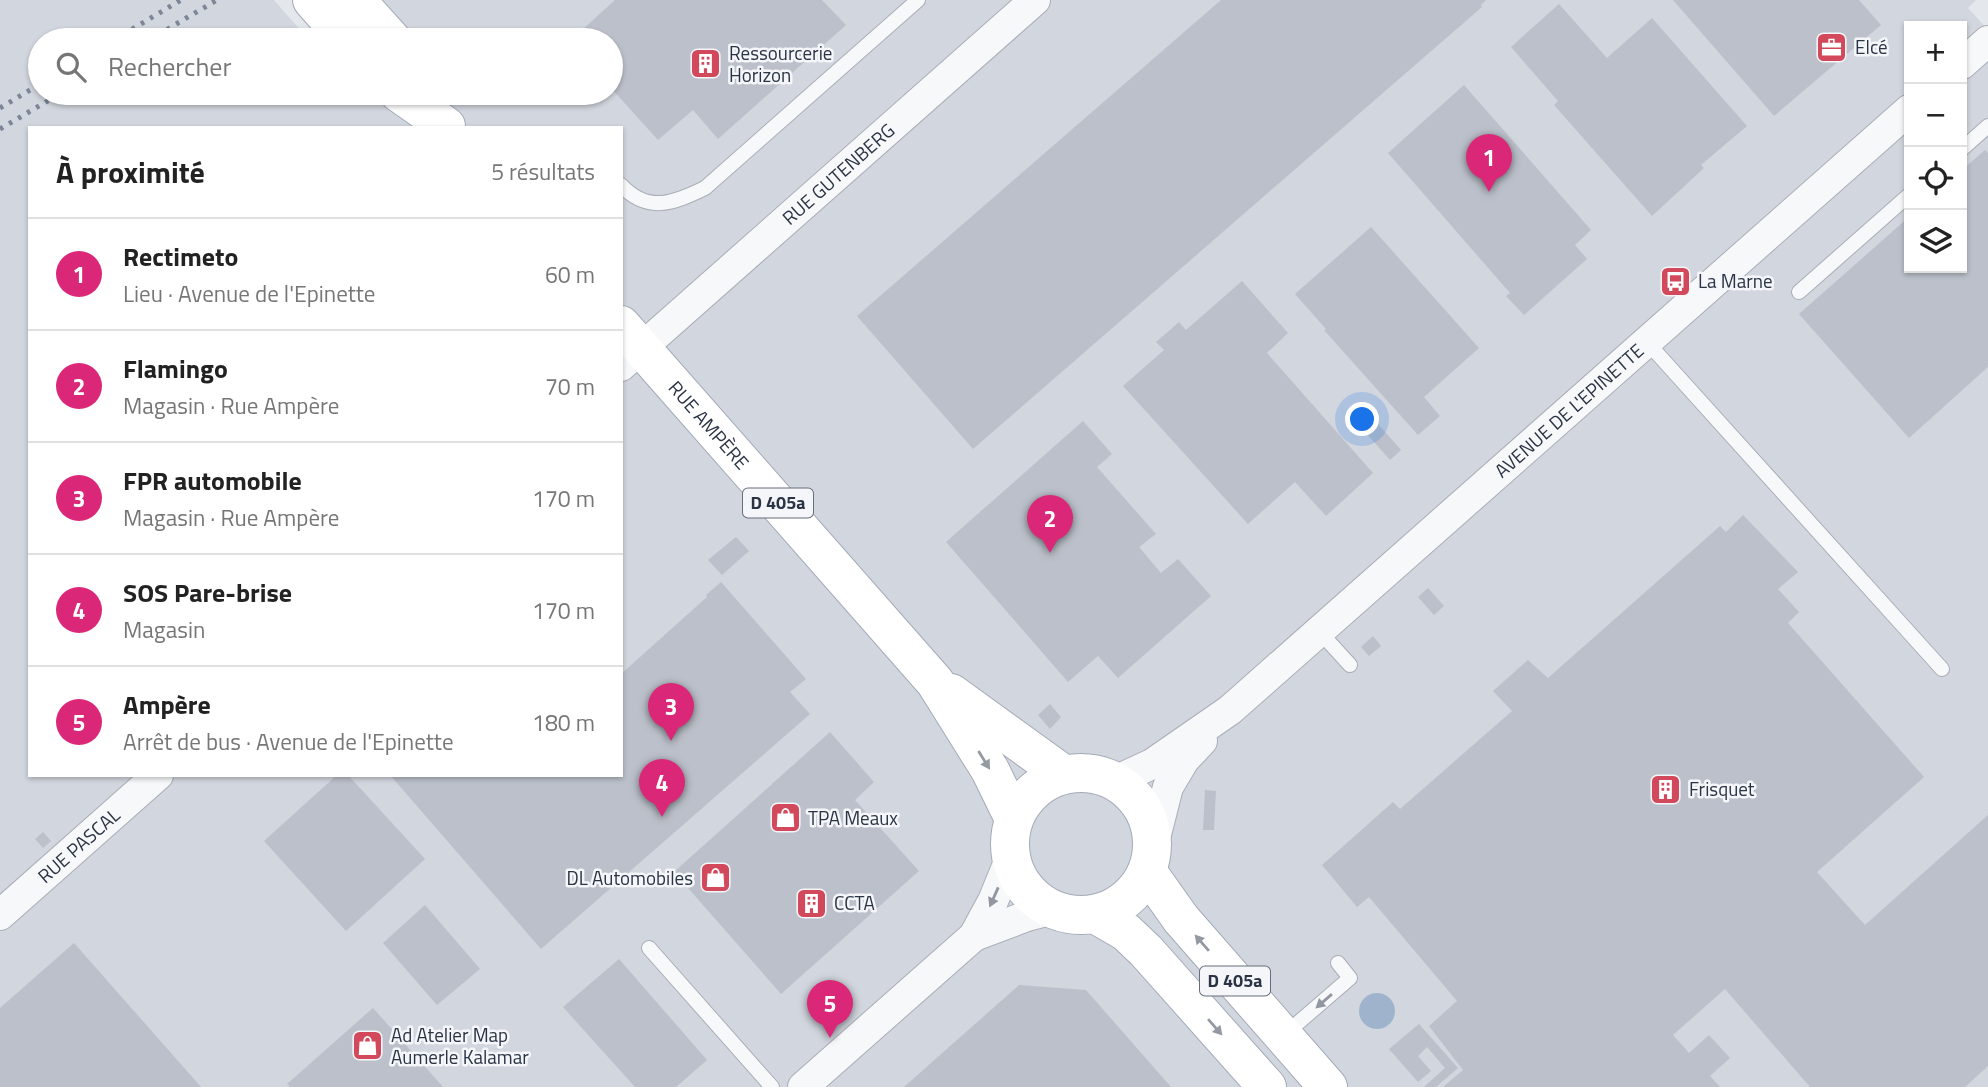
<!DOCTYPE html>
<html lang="fr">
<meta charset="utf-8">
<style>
:root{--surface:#fff;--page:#f6f6f6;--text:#222;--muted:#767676;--line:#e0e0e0;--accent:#db2777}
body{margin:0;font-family:"Titillium Web",sans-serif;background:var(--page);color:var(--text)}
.controls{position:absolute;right:21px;top:21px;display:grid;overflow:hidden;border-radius:0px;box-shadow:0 2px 5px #0004}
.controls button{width:63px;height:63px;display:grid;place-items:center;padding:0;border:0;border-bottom:2px solid var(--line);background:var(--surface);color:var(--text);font:35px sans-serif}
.you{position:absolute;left:1363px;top:420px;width:24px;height:24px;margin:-18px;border:5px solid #fff;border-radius:50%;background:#1a73e8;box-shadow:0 0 0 10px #1a73e833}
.badge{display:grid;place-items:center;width:46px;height:46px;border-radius:50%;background:var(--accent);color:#fff;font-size:23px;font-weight:700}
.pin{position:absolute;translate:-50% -58px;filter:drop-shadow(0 2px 4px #0008)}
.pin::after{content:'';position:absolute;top:37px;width:24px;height:21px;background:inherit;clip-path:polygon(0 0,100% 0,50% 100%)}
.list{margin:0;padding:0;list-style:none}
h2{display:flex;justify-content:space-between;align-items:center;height:91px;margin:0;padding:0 28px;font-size:30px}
h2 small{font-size:23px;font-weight:400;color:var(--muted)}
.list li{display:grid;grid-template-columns:46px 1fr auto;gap:21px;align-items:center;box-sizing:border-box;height:112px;padding:0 28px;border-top:2px solid var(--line)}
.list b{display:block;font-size:26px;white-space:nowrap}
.list p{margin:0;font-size:23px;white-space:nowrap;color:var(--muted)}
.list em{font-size:23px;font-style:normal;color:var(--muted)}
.icon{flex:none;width:38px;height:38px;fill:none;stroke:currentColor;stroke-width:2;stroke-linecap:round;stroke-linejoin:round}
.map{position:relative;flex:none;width:1988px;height:1087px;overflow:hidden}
.search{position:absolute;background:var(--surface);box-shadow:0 2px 5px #0004;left:28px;top:28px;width:595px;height:77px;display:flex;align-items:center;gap:18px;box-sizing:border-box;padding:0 24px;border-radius:38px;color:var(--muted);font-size:26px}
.panel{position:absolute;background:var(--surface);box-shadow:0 2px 5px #0004;left:28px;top:126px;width:595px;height:651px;border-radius:0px}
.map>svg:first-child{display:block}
.built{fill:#d2d6de;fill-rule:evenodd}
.water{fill:#9fb4cc}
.building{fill:#bbc0ca}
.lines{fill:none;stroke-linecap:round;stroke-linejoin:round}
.lane-casing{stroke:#a9aeb7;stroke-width:16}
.street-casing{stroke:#a9aeb7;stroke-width:32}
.primary-casing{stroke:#a3abb8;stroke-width:40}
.lane{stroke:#f7f8fa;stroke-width:14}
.street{stroke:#f7f8fa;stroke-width:30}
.primary{stroke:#fff;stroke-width:38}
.rail{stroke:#7d8696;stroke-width:5;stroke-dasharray:3.5 7;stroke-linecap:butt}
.oneway{fill:#959aa2}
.oneway2{fill:#9196a0}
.labels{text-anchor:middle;stroke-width:5;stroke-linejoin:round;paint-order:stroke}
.shield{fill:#f4f6f9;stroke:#676e7b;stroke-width:2}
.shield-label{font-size:18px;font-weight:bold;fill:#2b3445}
.poi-label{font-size:19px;fill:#2b3445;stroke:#f4f6f9;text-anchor:start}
.street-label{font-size:19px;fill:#2b3445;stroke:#f4f6f9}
</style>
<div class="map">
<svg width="1988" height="1087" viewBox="0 0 1988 1087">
<rect width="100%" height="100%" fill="#e4e7ec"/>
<!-- built -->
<path class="built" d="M0 0H274L309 40H40V93H611V40H360L378 0H1976L1968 8 1988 30V1087H0ZM1909 26H1962V268H1909ZM30 128H621V775H30Z"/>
<!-- water -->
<circle class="water" cx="1377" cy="1011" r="18"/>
<!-- building -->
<g class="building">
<polygon points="615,0 822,0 846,25 718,139 693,110 658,140 611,88 611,40 571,40"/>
<polygon points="1221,0 1486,0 1481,5 1482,7 973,449 857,316"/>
<polygon points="1673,0 1859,0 1881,25 1774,116"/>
<polygon points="1559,4 1607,58 1652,18 1747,126 1701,165 1704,168 1652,216 1554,105 1558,101 1511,47"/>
<polygon points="1464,85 1591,230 1575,245 1587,259 1524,315 1506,296 1510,293 1388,153"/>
<polygon points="1985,150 1988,153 1988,367 1909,438 1799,314 1909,217 1909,268 1962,268 1962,170"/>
<polygon points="1371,227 1479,348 1424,397 1440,416 1418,435 1324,330 1326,329 1295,294"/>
<polygon points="1242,281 1288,333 1267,353 1373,473 1326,516 1295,482 1248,524 1123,386 1164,350 1156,342 1179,322 1186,330"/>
<polygon points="1083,421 1112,454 1097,467 1156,534 1139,547 1161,573 1178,559 1211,596 1118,678 1098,656 1068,682 946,542"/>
<polygon points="1378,424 1401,450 1390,460 1367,434"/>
<polygon points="1743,515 1798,572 1778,589 1799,612 1788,623 1924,777 1817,872 1865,925 1988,815 1988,1066 1965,1087 1810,1087 1725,989 1673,1035 1689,1053 1709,1035 1730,1058 1710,1076 1720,1087 1443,1087 1463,1070 1429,1026 1457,1001 1369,897 1357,907 1322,865 1393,802 1400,809 1512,711 1493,691 1528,660 1548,678 1720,526 1726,532"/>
<polygon points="736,537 749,551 722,575 708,560"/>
<polygon points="721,582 806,679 790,692 810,714 541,949 390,775 621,775 621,674 707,597 706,595"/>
<polygon points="1428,588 1444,606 1434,615 1418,597"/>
<polygon points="1373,636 1381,646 1369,656 1361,647"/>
<polygon points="1050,704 1061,717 1050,729 1038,715"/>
<polygon points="830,732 874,782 855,800 919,871 781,994 674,872"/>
<polygon points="337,775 348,775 425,859 346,931 264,841"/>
<polygon points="1205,790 1216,791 1214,830 1203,830"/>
<polygon points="43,832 51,841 43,848 35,839"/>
<polygon points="425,905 480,969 437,1005 383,943"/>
<polygon points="74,943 201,1087 0,1087 0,1008"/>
<polygon points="619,959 707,1060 676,1087 635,1087 563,1007"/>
<polygon points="1019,985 1086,990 1171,1087 904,1087"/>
<polygon points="373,1008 443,1087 290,1087 287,1084"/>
<polygon points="1419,1024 1458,1068 1436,1087 1424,1087 1445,1068 1427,1047 1418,1056 1431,1071 1418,1082 1389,1049"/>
</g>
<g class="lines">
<defs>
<g id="lane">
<polyline points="1962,149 1988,126"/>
<path d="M621 185C648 214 674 203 705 188L918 0"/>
<polyline points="1799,292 1909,195"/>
<polyline points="1646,341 1942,669"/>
<polyline points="1319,631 1350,665"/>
<polyline points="649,948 772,1087"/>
<polyline points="1284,1035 1350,978 1338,963"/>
</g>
<g id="street">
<polyline points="1962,64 1988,41"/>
<path id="s1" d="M621 366 1035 0"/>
<path id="s2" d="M1115 781 1152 764 1230 710 1909 110"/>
<polyline points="1153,846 1168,787 1184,760 1202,741"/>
<path id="s3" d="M0 915 158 775"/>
<polyline points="974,936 1027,916 1054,909"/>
<polyline points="803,1087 974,936 993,901 1011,857"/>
</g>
<g id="primary">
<polyline points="312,0 347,40"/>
<polyline points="356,0 392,40"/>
<polyline points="399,93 446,126"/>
<path id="s4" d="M621 325 935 682 990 770 1014 819"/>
<polyline points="951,693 1063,774"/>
<circle cx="1081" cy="844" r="71"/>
<polyline points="1147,871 1181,919 1328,1087"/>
<polyline points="1095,914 1126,932 1146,951 1267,1087"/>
</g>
</defs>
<!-- lane casing -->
<use href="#lane" class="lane-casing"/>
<!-- street casing -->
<use href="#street" class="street-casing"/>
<!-- primary casing -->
<use href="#primary" class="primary-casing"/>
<!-- lane -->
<use href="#lane" class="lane"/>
<!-- street -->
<use href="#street" class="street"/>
<!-- primary -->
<use href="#primary" class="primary"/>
<!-- rail -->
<g class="rail">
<polyline points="114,40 181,0"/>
<polyline points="149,40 217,0"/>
<polyline points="0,108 40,84"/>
<polyline points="0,129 61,93"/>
</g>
</g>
<!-- one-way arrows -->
<defs><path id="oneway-solid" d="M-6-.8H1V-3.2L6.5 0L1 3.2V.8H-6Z" transform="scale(1.75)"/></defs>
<g class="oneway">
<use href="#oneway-solid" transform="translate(984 760) rotate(58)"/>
<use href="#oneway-solid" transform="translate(1202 943) rotate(-131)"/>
<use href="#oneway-solid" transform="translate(1215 1027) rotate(49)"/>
</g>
<g class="oneway2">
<use href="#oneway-solid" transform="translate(994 897) rotate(114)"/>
<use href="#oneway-solid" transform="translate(1324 1001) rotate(139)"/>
</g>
<!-- icons -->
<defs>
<symbol id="office-square" viewBox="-11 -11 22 22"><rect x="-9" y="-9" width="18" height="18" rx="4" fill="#d1495b" stroke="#f4f6f9"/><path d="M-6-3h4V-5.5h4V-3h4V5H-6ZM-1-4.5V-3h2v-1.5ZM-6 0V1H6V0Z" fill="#fff"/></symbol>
<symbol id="building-square" viewBox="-11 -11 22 22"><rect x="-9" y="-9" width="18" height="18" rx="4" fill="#d1495b" stroke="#f4f6f9"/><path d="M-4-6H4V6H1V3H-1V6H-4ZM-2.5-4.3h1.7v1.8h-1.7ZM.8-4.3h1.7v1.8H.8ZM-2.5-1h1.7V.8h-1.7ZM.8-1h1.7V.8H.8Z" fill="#fff"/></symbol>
<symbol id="bus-square" viewBox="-11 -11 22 22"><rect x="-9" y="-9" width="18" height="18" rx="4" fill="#d1495b" stroke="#f4f6f9"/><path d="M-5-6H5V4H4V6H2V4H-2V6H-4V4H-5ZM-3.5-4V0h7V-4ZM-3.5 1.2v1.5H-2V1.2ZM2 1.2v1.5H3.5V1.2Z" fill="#fff"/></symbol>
<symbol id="shop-square" viewBox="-11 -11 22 22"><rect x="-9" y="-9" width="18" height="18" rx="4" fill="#d1495b" stroke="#f4f6f9"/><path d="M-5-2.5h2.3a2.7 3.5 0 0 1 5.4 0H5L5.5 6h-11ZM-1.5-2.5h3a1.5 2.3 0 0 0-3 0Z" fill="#fff"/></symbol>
</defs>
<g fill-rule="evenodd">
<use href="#office-square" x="1814" y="30" width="35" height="35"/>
<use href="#building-square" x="688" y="46" width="35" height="35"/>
<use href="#bus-square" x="1658" y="264" width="35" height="35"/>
<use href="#building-square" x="1648" y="772" width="35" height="35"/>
<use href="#shop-square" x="768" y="800" width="35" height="35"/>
<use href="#shop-square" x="698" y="860" width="35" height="35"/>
<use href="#building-square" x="794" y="886" width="35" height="35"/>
<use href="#shop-square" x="350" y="1028" width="35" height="35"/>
</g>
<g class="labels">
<!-- shield labels -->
<g class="shield">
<rect x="743" y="488.5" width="70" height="29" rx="5"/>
<rect x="1200" y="966.5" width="70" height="29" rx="5"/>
</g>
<g class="shield-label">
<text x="778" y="509">D 405a</text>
<text x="1235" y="987">D 405a</text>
</g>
<!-- poi labels -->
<g class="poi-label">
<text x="1855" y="54">Elcé</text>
<text x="729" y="60">Ressourcerie<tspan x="729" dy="22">Horizon</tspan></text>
<text x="1698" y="288">La Marne</text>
<text x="1689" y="796">Frisquet</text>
<text x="808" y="825">TPA Meaux</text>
<text x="693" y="885" text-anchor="end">DL Automobiles</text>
<text x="834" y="910">CCTA</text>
<text x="391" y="1042">Ad Atelier Map<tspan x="391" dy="22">Aumerle Kalamar</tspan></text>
</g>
<!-- street labels -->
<g class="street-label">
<text dy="7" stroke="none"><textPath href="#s1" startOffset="290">RUE GUTENBERG</textPath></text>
<text dy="7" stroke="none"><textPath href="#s2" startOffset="588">AVENUE DE L'EPINETTE</textPath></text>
<text dy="7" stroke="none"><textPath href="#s4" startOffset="133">RUE AMPÈRE</textPath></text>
<text dy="7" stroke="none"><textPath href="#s3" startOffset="105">RUE PASCAL</textPath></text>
</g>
</g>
</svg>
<div class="controls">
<button>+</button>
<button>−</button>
<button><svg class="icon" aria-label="locate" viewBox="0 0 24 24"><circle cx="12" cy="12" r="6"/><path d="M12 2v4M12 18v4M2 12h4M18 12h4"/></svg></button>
<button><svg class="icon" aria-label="layers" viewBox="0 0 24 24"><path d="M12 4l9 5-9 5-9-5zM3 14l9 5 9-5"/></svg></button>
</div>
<div class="you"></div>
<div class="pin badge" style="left:1489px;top:192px">1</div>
<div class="pin badge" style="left:1050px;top:553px">2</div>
<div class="pin badge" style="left:671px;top:741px">3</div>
<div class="pin badge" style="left:662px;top:817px">4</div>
<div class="pin badge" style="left:830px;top:1038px">5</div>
<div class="search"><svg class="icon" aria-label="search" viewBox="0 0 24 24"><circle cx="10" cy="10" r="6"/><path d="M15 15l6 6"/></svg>Rechercher</div>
<section class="panel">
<h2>À proximité<small>5 résultats</small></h2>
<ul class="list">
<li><span class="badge">1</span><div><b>Rectimeto</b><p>Lieu · Avenue de l'Epinette</p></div><em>60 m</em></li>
<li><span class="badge">2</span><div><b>Flamingo</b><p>Magasin · Rue Ampère</p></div><em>70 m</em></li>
<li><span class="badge">3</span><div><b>FPR automobile</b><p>Magasin · Rue Ampère</p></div><em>170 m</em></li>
<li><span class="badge">4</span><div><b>SOS Pare-brise</b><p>Magasin</p></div><em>170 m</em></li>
<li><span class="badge">5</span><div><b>Ampère</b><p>Arrêt de bus · Avenue de l'Epinette</p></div><em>180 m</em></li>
</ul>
</section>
</div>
